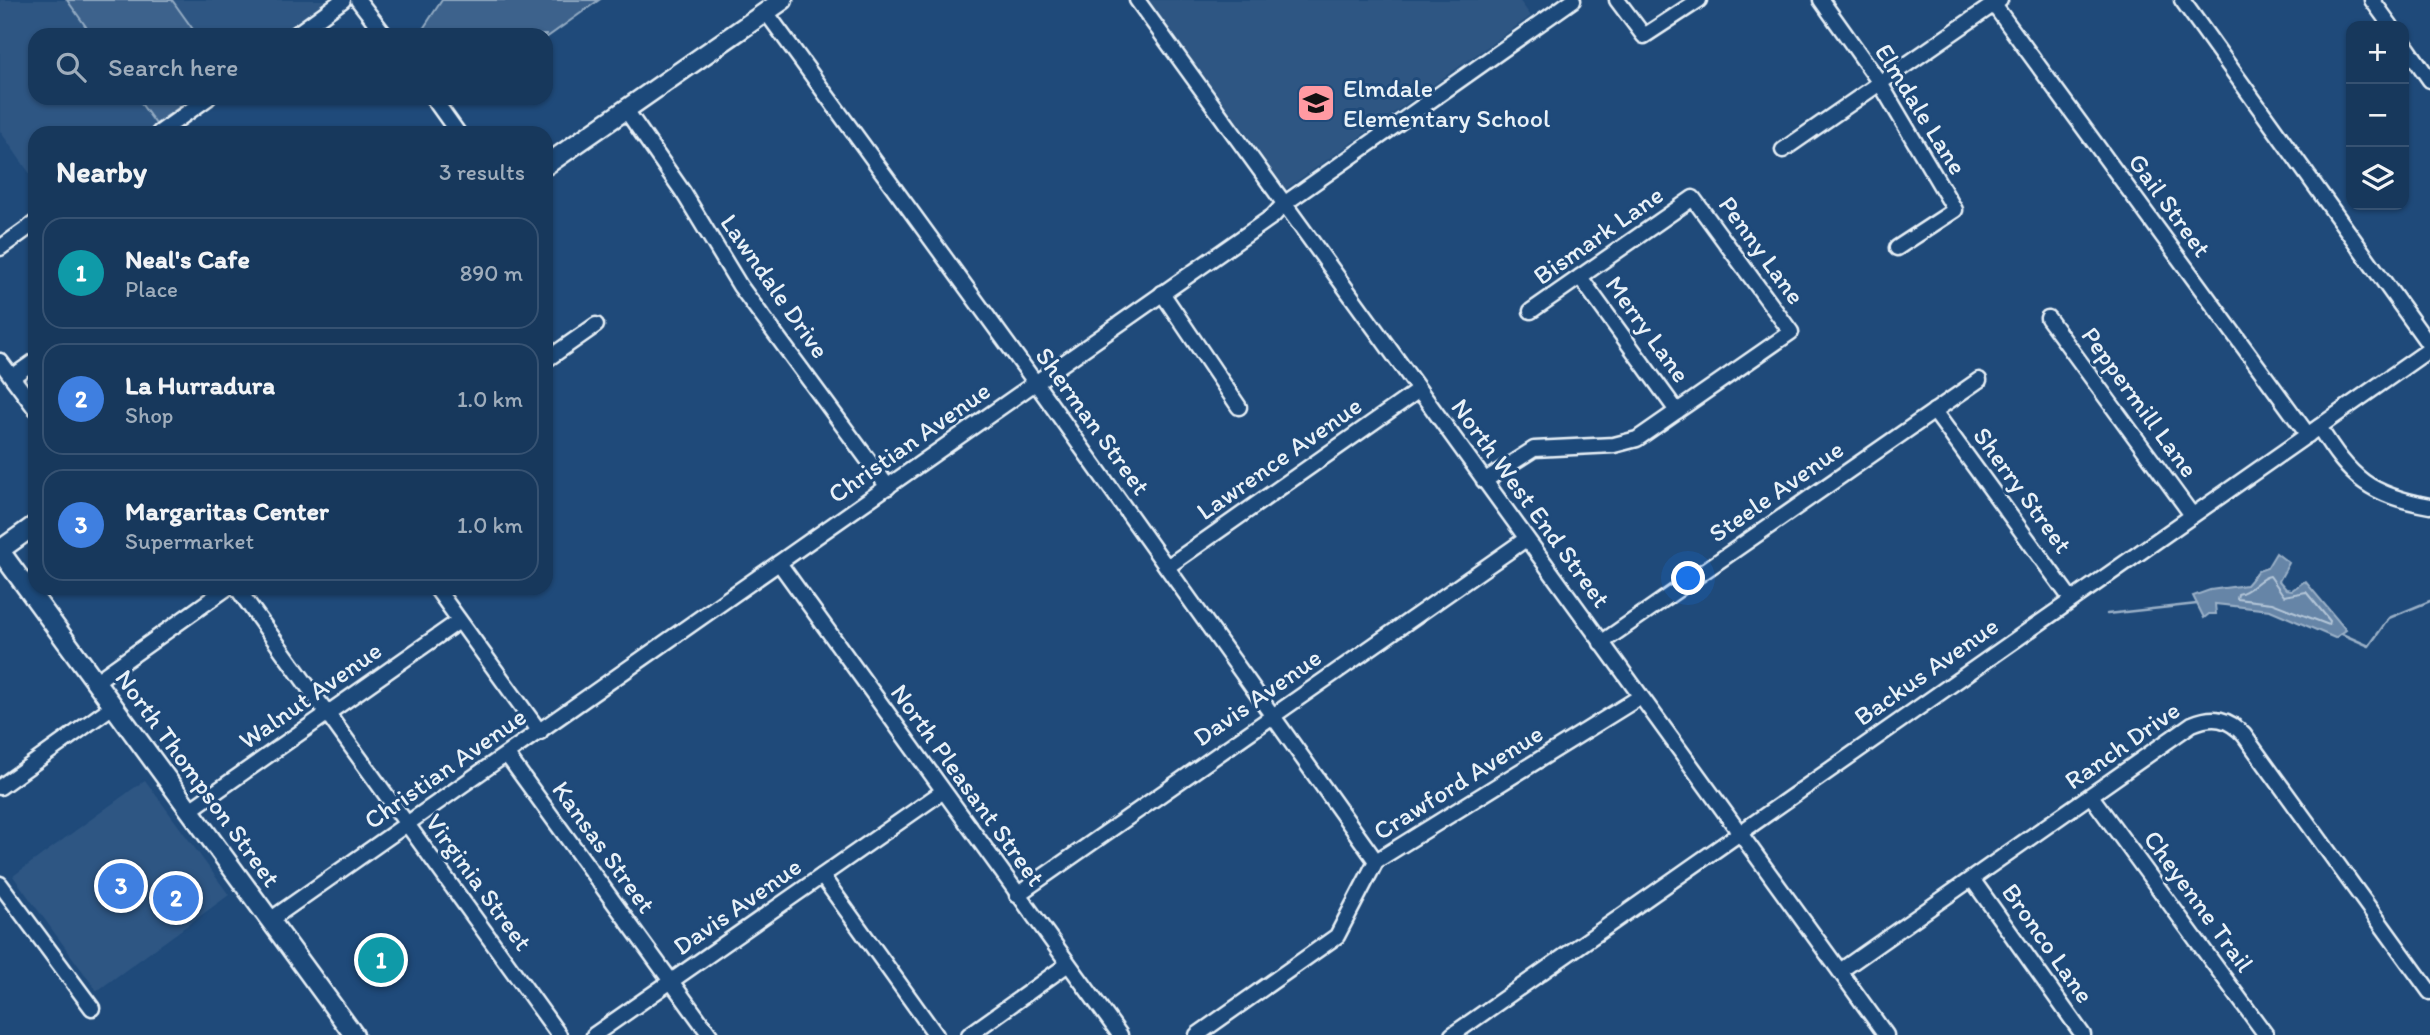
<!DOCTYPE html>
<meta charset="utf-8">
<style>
:root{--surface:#17385c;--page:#203f62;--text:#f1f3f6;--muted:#9eacbb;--line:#365272;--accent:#ff9aa2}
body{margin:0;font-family:Itim,sans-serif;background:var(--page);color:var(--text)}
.controls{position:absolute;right:21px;top:21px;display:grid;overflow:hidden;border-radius:14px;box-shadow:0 2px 5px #0004}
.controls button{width:63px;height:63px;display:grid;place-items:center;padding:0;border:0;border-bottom:2px solid var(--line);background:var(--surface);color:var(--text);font:35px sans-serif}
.you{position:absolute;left:1689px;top:579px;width:24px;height:24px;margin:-18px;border:5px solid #fff;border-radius:50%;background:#1a73e8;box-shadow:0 0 0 10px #1a73e833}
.badge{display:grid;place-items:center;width:46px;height:46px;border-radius:50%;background:var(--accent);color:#fff;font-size:23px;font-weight:700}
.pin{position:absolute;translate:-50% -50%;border:4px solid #fff;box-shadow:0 2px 7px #0006}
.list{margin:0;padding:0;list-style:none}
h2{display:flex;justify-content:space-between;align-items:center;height:91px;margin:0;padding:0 28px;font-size:30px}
h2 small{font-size:23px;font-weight:400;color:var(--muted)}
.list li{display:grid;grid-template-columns:46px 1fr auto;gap:21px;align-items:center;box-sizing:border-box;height:112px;margin:0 14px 14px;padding:0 14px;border:2px solid var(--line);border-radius:21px}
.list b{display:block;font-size:26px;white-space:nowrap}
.list p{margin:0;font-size:23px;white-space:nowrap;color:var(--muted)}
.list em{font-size:23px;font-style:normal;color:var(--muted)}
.icon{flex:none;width:38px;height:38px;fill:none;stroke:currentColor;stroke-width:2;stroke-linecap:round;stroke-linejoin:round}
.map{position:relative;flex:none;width:2430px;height:1035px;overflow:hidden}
.search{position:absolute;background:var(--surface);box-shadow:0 2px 5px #0004;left:28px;top:28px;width:525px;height:77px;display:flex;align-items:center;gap:18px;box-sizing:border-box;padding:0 24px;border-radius:21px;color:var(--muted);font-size:26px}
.panel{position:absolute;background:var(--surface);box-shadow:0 2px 5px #0004;left:28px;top:126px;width:525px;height:469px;border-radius:21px}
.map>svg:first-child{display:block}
.built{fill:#2e5683}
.green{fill:#3c628c;stroke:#92aac2;stroke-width:2}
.water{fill:#6685a7;stroke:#9ab0c7;stroke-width:2}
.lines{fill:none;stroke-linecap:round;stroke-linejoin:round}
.shore{stroke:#b4c6d8;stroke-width:2}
.stream{stroke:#9ab0c7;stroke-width:2.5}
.minor-casing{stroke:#e8f1f8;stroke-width:19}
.major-casing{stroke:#e8f1f8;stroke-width:23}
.minor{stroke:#1f4a7a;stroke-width:14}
.major{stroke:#1f4a7a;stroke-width:18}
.labels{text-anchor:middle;stroke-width:6;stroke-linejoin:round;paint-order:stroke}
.poi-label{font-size:26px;fill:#e8f1f8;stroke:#1f4a7a;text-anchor:start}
.street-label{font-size:26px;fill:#e8f1f8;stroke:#1f4a7a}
</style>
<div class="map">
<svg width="2430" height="1035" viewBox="0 0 2430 1035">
<rect width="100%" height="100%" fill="#1f4a7a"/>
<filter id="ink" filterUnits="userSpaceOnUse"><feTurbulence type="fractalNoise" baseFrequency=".0143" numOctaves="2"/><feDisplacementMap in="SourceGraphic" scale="14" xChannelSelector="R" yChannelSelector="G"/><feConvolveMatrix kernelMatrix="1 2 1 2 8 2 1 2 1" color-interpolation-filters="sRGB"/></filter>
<g filter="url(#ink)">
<!-- built -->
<g class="built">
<polygon points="0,0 343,0 295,35 35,35 35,98 208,98 159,133 35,133 35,181 0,131"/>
<polygon points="1149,0 1519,0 1531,16 1286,189"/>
<polygon points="145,780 229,895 97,991 13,876"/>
</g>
<!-- green -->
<g class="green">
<polygon points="67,0 172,0 197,35 92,35"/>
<polygon points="442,0 599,0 546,38 546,35 419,35"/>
<polygon points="137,98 192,98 156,124"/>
</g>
<!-- water -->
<polygon class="water" points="2276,553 2289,563 2279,581 2286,589 2292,590 2305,581 2346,630 2335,638 2270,610 2215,604 2216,614 2209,614 2204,618 2193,596 2210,590 2246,585 2258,571 2267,568"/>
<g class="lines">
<!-- shore -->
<path class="shore" d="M2270 576 2284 596 2306 592 2330 621 2329 625 2272 603 2237 599 2238 594C2252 592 2259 577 2270 576Z"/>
<!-- stream -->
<g class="stream">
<polyline points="2107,614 2197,604"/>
<polyline points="2342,634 2369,646 2389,618 2430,601"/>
</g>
<defs>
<g id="minor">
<polyline points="358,0 385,35"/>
<polyline points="1137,0 1886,1035"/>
<polyline points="1617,0 1644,36 1699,0"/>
<polyline points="1821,0 1880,83 1955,210 1897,248"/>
<polyline points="2182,0 2430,346"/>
<polyline points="2372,0 2391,26"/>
<polyline points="1994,5 2308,435"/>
<polyline points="766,12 1035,382 1376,861"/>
<polyline points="295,35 343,0"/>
<polyline points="2404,43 2430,80"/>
<polyline points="433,98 458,133"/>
<polyline points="626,110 683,192 740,286 888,487"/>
<polyline points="159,133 208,98"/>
<polyline points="1783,150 2000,0"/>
<polyline points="0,248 35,223"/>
<polyline points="1580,277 1677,411"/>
<polyline points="1162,293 1239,407"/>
<polyline points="2048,318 2192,515"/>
<polyline points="546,360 596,325"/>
<polyline points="0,361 35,408"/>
<polyline points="12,377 35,361"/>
<polyline points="1934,411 2071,599"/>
<path d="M2319 427C2351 479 2370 495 2430 506"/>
<polyline points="1484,481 1534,449 1614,445 1637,439 1791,332 1693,198 1531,311"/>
<polyline points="779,563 1120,1035"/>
<polyline points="1167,567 1419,390"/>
<polyline points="237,588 559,1035"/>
<polyline points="436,588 540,732"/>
<polyline points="1601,643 1979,380"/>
<polyline points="95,682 227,588"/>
<polyline points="507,755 710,1035"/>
<polyline points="0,787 113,706"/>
<polyline points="2091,796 2266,1035"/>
<polyline points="190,810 459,621"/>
<polyline points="822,876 936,1035"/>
<polyline points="1972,879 2083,1035"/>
<polyline points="0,884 92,1008"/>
<polyline points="1017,895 1526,539"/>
<polyline points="270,920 1273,216 1284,204 1573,0"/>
<path d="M1840 971 2192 724C2214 715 2228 718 2244 735L2430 992"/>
<polyline points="594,1035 942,792"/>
<polyline points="969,1035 1068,964"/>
<polyline points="1197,1035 1337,936 1376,861 1640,697"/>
<polyline points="1452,1035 2430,349"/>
</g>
<g id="major">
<polyline points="546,165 783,0"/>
<polyline points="0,550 35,525"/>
<polyline points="0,551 354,1035"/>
</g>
</defs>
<!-- minor casing -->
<use href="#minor" class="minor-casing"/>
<!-- major casing -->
<use href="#major" class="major-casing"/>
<!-- minor -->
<use href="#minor" class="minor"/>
<!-- major -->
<use href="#major" class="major"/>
</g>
</g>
<!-- icons -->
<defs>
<symbol id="school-square" viewBox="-11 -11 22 22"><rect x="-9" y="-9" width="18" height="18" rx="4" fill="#ff9aa2" stroke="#1f4a7a"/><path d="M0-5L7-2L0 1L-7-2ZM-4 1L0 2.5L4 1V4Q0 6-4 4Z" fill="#111"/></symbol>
</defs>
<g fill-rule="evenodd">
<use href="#school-square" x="1294" y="81" width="44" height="44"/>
</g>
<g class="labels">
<!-- poi labels -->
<g class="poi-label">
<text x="1343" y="97">Elmdale<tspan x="1343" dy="30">Elementary School</tspan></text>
</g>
<!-- street labels -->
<g class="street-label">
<text transform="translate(1921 109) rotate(58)" y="9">Elmdale Lane</text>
<text transform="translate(2170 205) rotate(54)" y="9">Gail Street</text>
<text transform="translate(1598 235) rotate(-35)" y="9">Bismark Lane</text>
<text transform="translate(1762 250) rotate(54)" y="9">Penny Lane</text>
<text transform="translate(775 286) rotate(55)" y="9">Lawndale Drive</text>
<text transform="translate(1648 329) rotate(54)" y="9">Merry Lane</text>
<text transform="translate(2140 402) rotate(54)" y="9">Peppermill Lane</text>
<text transform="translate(1093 421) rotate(54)" y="9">Sherman Street</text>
<text transform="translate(909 442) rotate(-35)" y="9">Christian Avenue</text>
<text transform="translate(1279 458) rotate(-35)" y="9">Lawrence Avenue</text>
<text transform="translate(2023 490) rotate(54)" y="9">Sherry Street</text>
<text transform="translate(1776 491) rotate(-35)" y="9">Steele Avenue</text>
<text transform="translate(1531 503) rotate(54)" y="9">North West End Street</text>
<text transform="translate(1926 671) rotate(-35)" y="9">Backus Avenue</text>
<text transform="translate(310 695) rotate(-35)" y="9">Walnut Avenue</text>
<text transform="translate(1257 697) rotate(-35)" y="9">Davis Avenue</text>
<text transform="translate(2122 745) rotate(-35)" y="9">Ranch Drive</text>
<text transform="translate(445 768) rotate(-35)" y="9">Christian Avenue</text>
<text transform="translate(198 778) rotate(54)" y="9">North Thompson Street</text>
<text transform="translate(1458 782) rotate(-32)" y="9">Crawford Avenue</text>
<text transform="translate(968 785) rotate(54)" y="9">North Pleasant Street</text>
<text transform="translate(604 847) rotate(54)" y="9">Kansas Street</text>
<text transform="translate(479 882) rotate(54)" y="9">Virginia Street</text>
<text transform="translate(2199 901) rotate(54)" y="9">Cheyenne Trail</text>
<text transform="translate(737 906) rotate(-35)" y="9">Davis Avenue</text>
<text transform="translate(2048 943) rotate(55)" y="9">Bronco Lane</text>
</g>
</g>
</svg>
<div class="controls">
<button>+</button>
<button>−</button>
<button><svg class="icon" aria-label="layers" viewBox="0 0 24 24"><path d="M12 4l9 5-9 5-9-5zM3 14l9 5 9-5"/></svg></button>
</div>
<div class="you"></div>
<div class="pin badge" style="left:381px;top:960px;background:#0f9aa8">1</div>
<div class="pin badge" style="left:176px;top:898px;background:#3f7fe0">2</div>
<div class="pin badge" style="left:121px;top:886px;background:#3f7fe0">3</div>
<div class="search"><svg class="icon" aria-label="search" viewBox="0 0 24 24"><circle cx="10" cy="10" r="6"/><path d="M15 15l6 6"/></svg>Search here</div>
<section class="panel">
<h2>Nearby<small>3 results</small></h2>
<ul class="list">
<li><span class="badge" style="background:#0f9aa8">1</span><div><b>Neal's Cafe</b><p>Place</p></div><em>890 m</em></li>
<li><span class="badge" style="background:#3f7fe0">2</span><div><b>La Hurradura</b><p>Shop</p></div><em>1.0 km</em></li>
<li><span class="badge" style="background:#3f7fe0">3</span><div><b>Margaritas Center</b><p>Supermarket</p></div><em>1.0 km</em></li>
</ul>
</section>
</div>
